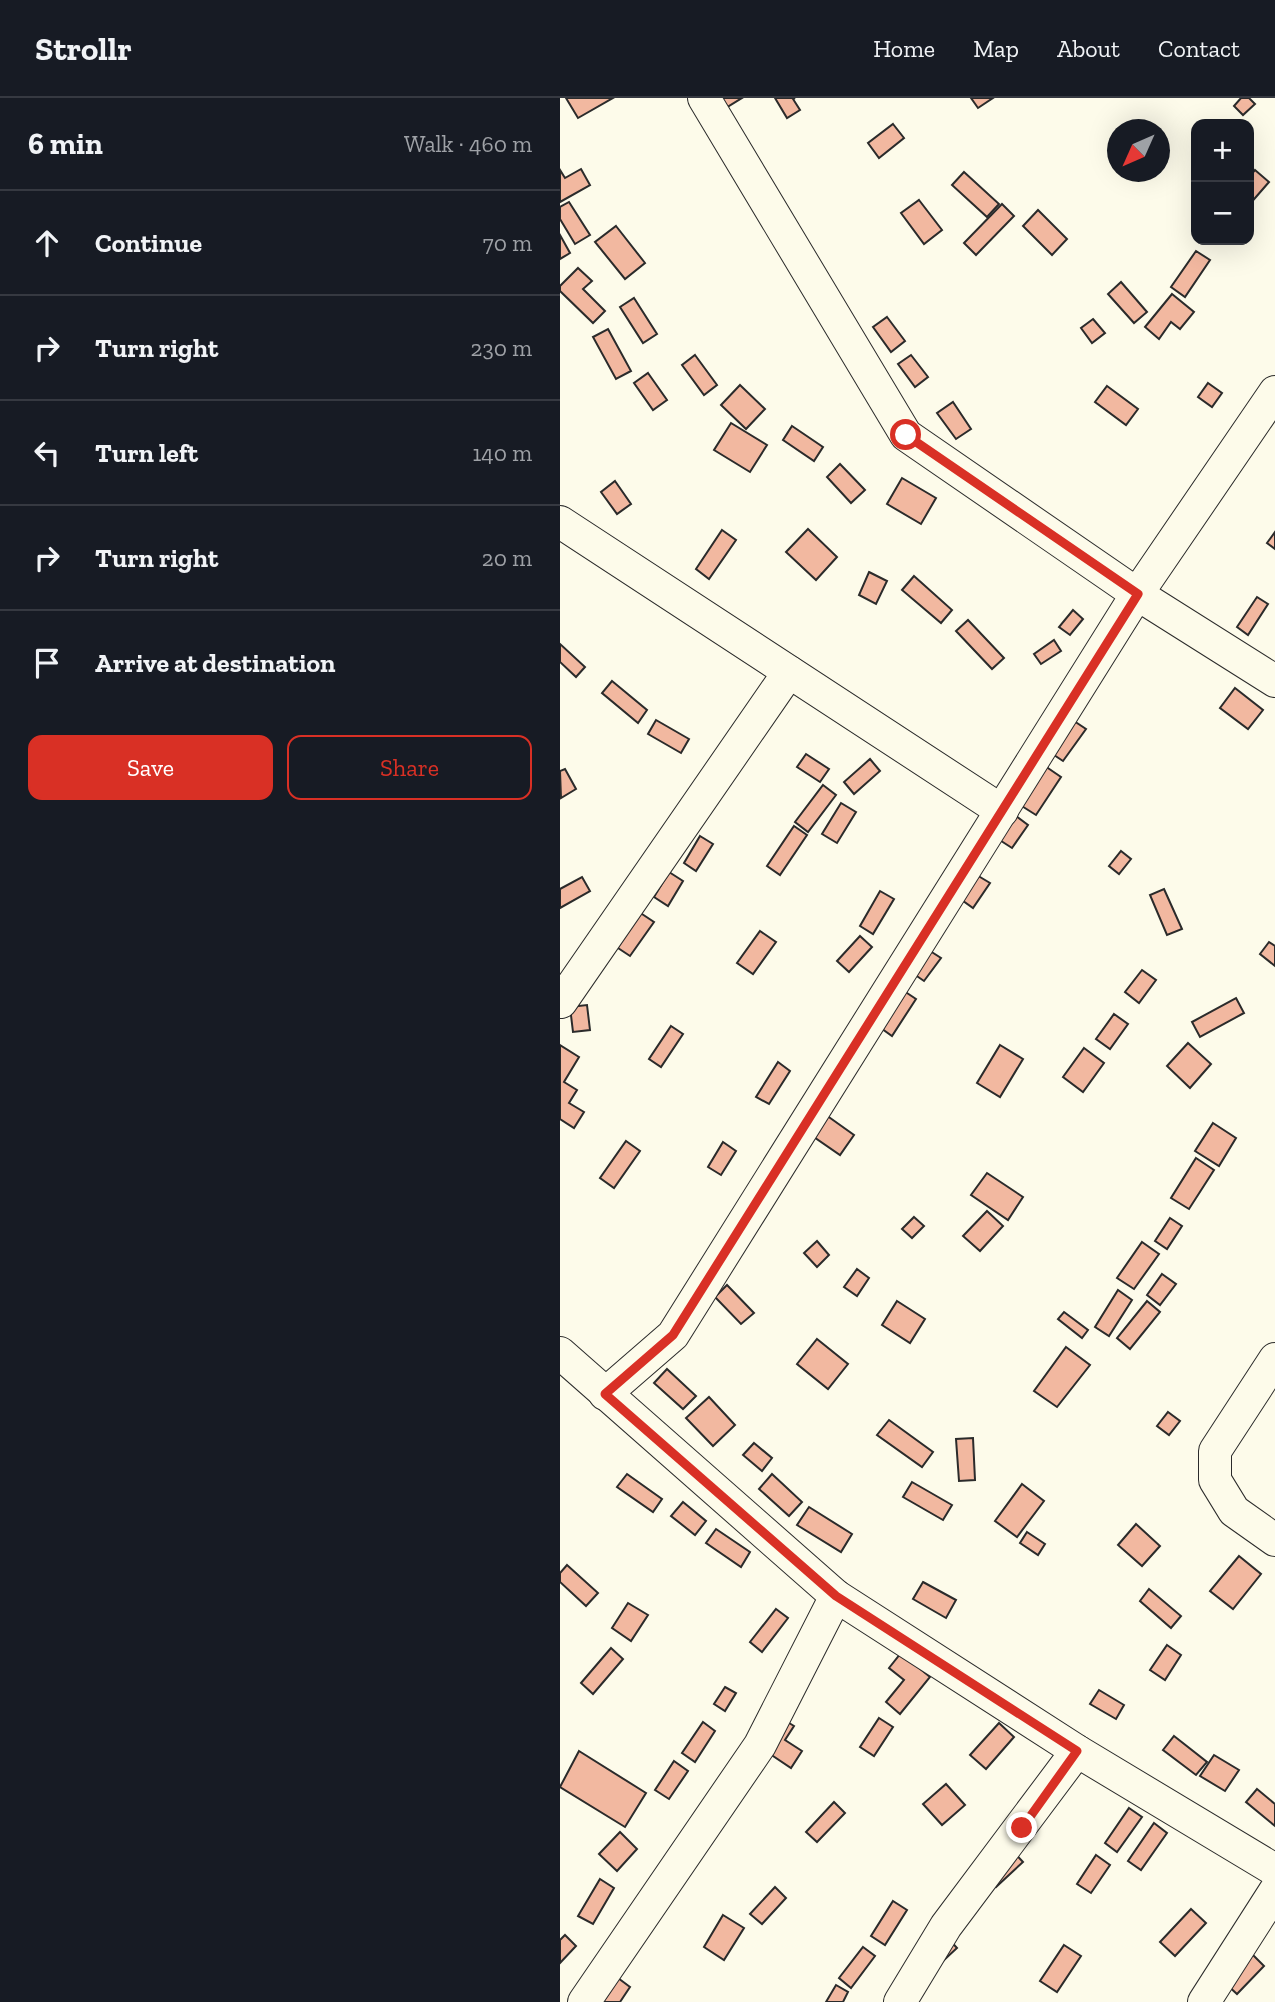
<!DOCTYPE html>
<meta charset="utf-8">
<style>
:root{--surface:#171b24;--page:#20242c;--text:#f1f3f6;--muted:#9ea1a6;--line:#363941;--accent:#d93025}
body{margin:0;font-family:"Zilla Slab",serif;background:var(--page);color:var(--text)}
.controls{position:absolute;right:21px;top:21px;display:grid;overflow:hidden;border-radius:14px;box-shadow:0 7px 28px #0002}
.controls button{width:63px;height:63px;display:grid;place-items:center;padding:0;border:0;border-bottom:2px solid var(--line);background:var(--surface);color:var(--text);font:35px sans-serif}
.compass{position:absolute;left:547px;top:21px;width:63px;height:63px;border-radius:50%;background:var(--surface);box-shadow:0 7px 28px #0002;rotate:225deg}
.stop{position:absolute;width:21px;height:21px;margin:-16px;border:5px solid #d93025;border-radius:50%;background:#fff}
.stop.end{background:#d93025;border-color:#fff;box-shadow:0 2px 7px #0008}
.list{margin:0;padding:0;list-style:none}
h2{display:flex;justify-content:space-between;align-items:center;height:91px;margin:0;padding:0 28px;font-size:30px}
h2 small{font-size:23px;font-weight:400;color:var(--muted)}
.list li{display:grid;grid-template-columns:46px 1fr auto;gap:21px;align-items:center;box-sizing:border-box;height:105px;padding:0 28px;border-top:2px solid var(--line)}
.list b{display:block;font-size:26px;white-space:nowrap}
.list em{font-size:23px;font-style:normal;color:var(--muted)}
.actions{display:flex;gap:14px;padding:21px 28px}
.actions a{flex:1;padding:16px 0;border:2px solid var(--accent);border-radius:14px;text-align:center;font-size:24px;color:var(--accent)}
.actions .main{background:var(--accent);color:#fff}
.icon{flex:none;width:38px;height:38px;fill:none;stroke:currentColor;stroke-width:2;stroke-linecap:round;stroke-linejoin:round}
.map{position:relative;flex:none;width:715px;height:1904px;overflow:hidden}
header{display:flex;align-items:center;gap:42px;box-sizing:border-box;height:98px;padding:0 35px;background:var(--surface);border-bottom:2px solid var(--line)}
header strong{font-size:33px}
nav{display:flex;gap:38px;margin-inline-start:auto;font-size:24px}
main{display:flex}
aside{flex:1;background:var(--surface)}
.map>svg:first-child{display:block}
.building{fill:#f2b8a0;stroke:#2b2b2b;stroke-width:2}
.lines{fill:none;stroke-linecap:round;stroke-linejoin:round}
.minor-casing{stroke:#2b2b2b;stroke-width:34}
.minor{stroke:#fdfbea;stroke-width:32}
.route{stroke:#d93025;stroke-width:9}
</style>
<header>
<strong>Strollr</strong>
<nav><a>Home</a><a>Map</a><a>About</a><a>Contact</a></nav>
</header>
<main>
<aside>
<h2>6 min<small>Walk · 460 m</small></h2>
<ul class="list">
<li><svg class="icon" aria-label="ahead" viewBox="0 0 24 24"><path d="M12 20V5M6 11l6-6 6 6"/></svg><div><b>Continue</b></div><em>70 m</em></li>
<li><svg class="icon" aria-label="right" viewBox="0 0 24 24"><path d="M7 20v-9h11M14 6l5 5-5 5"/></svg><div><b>Turn right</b></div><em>230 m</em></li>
<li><svg class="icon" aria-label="left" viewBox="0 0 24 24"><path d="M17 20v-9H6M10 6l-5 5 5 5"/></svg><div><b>Turn left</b></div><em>140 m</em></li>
<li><svg class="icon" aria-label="right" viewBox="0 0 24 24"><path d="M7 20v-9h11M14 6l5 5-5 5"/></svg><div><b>Turn right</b></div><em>20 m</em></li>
<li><svg class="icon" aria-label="arrive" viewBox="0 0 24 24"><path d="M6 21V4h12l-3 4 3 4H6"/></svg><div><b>Arrive at destination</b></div></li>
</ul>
<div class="actions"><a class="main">Save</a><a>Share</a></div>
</aside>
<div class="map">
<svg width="715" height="1904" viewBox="0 0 715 1904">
<rect width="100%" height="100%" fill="#fdfbea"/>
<!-- building -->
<g class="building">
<polygon points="6,0 53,0 18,20"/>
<polygon points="158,0 182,0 164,11"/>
<polygon points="215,0 235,0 233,1 240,12 227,20"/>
<polygon points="411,0 433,0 418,10"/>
<polygon points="681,0 689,0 695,6 683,17 674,8"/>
<polygon points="333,26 344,40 319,60 308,45"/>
<polygon points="21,71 30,87 0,104 0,72 5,80"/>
<polygon points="695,72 709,84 689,107 689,79"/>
<polygon points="404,74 439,106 427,119 392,87"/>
<polygon points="359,102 382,132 364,146 341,115"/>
<polygon points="9,104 30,137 15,146 0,121 0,109"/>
<polygon points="442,106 454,118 416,157 404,145"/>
<polygon points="478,112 507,141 492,157 463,128"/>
<polygon points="56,128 85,165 65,181 35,144"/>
<polygon points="0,137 10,155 0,161"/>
<polygon points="636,153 650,162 625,199 611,189"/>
<polygon points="18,170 32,183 23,191 45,213 33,225 0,193 0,188"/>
<polygon points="561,184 587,214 574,225 548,196"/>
<polygon points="612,196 634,214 620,231 611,224 599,241 585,229"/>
<polygon points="74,200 97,236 83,245 60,209"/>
<polygon points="327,219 345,243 331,254 313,229"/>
<polygon points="533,221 545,235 532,245 521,230"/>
<polygon points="48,231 71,273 56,281 33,239"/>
<polygon points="135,257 157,287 144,297 122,267"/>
<polygon points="351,257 368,279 355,289 338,266"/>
<polygon points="88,275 107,302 93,312 74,285"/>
<polygon points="648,285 662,295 652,309 638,299"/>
<polygon points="180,287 205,311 186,331 161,307"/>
<polygon points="547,288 578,311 566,327 535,304"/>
<polygon points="393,304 411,331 396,341 377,315"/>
<polygon points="171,325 207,347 190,374 154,352"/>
<polygon points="232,328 263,349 254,363 223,342"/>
<polygon points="280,366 305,392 291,405 267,379"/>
<polygon points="342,380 376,400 361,426 327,406"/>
<polygon points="55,383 71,406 57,416 41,394"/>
<polygon points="248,431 277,459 256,482 226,454"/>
<polygon points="162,432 176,442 149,481 136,471"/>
<polygon points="715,434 715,451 707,445"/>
<polygon points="309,474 327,483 316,506 299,497"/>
<polygon points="354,478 392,512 381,525 342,492"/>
<polygon points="697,499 708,506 688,537 677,529"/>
<polygon points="513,512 523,521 510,537 499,529"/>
<polygon points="408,522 444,560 432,571 396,533"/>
<polygon points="494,542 501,553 481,566 474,556"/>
<polygon points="0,546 25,569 16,579 0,564"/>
<polygon points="52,583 87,612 78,625 42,595"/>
<polygon points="675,590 703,612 688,631 660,610"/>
<polygon points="511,621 526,631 503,663 488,653"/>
<polygon points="96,622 129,641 121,655 88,636"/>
<polygon points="246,656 269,671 260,684 237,669"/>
<polygon points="310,661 320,673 294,696 284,684"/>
<polygon points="482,666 501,679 476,717 457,705"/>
<polygon points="5,671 16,691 1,700 0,673"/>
<polygon points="263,687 276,697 248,734 235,724"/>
<polygon points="281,705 296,714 277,745 262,736"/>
<polygon points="452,715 468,727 452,750 435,739"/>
<polygon points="234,728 247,737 220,777 207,768"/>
<polygon points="140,738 153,746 136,773 124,765"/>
<polygon points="561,753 571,761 559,776 549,768"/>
<polygon points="109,774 123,783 108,808 94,799"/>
<polygon points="415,776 430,785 413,810 399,800"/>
<polygon points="22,779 30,793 0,810 0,791"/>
<polygon points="604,791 622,831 607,837 590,797"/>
<polygon points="320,793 334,801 313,836 300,828"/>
<polygon points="79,814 94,824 70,858 55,848"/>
<polygon points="200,833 216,844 193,876 177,865"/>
<polygon points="300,838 312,849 289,874 277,863"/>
<polygon points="709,844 715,848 715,868 700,856"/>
<polygon points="367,851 381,860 364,883 351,874"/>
<polygon points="582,872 596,882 579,905 565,894"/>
<polygon points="341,891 356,901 332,938 318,928"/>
<polygon points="676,900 684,915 640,939 632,924"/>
<polygon points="27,907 30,932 13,934 10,909"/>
<polygon points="554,916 568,926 550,951 536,941"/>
<polygon points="111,928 123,936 101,969 89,961"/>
<polygon points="628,945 651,966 630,990 607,968"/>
<polygon points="0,947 19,959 4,984 17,992 9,1005 24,1014 14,1030 0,1021"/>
<polygon points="440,947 463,961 440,999 417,985"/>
<polygon points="524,950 544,965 523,994 503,979"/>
<polygon points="218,964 230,973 209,1006 196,999"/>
<polygon points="266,1017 294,1037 280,1057 251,1037"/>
<polygon points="653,1025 676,1040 659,1068 635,1053"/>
<polygon points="66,1043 80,1053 54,1090 40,1080"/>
<polygon points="163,1044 176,1053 161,1077 148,1069"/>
<polygon points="636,1060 654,1072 629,1111 611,1100"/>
<polygon points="427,1075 463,1099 448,1122 411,1097"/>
<polygon points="427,1113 443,1128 420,1153 403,1138"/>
<polygon points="354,1119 364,1128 352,1140 342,1131"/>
<polygon points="610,1120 622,1128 607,1151 595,1143"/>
<polygon points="257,1143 269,1157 257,1169 244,1155"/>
<polygon points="582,1144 599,1156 574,1191 557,1180"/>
<polygon points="297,1171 309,1180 297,1198 284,1189"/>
<polygon points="602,1176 616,1186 600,1207 587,1197"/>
<polygon points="167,1187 194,1215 181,1226 155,1199"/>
<polygon points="558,1192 572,1202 549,1238 535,1229"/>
<polygon points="337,1203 365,1221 350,1245 322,1227"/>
<polygon points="587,1203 600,1214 570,1251 557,1240"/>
<polygon points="504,1214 528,1232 522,1240 498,1221"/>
<polygon points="257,1241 288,1266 268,1291 237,1266"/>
<polygon points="506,1249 530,1267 497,1309 474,1293"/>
<polygon points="107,1271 136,1298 123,1311 94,1285"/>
<polygon points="149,1299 175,1327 153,1348 126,1320"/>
<polygon points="608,1314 620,1323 609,1337 597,1328"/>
<polygon points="329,1322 373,1354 362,1369 317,1337"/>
<polygon points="413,1340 415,1382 399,1383 396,1341"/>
<polygon points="194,1345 212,1360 202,1373 183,1357"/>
<polygon points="67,1376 102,1401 93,1414 57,1389"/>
<polygon points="212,1376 242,1404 229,1418 199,1391"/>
<polygon points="352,1384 392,1407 383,1422 343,1399"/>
<polygon points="462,1386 484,1403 457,1439 435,1423"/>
<polygon points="123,1404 146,1423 135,1437 111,1418"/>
<polygon points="249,1409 292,1436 281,1454 237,1427"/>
<polygon points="576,1426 600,1448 582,1468 558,1447"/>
<polygon points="156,1431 190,1454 181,1469 146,1445"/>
<polygon points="467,1434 485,1446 478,1457 460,1445"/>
<polygon points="679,1458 701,1476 673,1511 650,1493"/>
<polygon points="7,1467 38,1495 26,1508 0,1484 0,1475"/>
<polygon points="363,1484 396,1502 386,1520 353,1501"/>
<polygon points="589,1491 621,1518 611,1530 580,1503"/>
<polygon points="68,1505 88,1517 71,1543 52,1530"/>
<polygon points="216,1511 228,1520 202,1554 190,1544"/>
<polygon points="607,1547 621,1557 605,1582 590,1572"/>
<polygon points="51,1550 63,1561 33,1596 21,1585"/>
<polygon points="341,1555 370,1579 340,1616 326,1604 344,1582 329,1570"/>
<polygon points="165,1589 176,1595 165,1613 154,1606"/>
<polygon points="539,1592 564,1607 556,1621 530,1606"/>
<polygon points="221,1620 234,1628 225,1642 242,1653 231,1670 201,1650"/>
<polygon points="319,1620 333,1629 314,1658 300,1649"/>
<polygon points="143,1624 155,1633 135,1664 122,1655"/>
<polygon points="439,1625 454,1639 426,1671 410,1657"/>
<polygon points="614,1638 647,1664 636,1677 603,1652"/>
<polygon points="19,1653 86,1695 65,1729 0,1689"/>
<polygon points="654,1657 679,1672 665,1693 640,1678"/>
<polygon points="114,1663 128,1673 109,1701 95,1692"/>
<polygon points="386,1686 405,1707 382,1727 363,1706"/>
<polygon points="697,1691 715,1706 715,1728 686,1704"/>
<polygon points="274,1704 285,1715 257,1744 246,1734"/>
<polygon points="569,1710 582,1719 557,1754 545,1745"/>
<polygon points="594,1725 607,1735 581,1772 568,1763"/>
<polygon points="60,1734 77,1751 57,1773 39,1756"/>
<polygon points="449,1749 463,1764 436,1789 422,1774"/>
<polygon points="536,1757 550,1767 531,1795 517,1786"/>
<polygon points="40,1781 54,1790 33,1826 18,1818"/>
<polygon points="215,1789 226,1800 202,1826 190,1816"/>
<polygon points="333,1803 347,1812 325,1847 311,1838"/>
<polygon points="631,1811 646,1825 615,1858 600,1844"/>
<polygon points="163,1817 184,1830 164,1862 144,1849"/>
<polygon points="5,1837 16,1848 0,1865 0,1842"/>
<polygon points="386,1838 397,1850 384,1862 373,1850"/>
<polygon points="504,1847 521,1858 497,1894 480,1883"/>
<polygon points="303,1849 315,1858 291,1890 279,1880"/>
<polygon points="692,1856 704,1868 677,1896 665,1885"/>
<polygon points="58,1880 70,1889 60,1904 43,1904"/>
<polygon points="276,1887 288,1894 283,1904 266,1904"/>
</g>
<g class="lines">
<defs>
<g id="minor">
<polyline points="144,0 346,337 577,496 715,583"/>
<polyline points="0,424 442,713"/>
<polyline points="1,904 229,574"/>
<polyline points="0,1255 276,1498 517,1653 715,1772"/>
<polyline points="715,1261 655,1353 655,1382 674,1413 715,1442"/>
<polyline points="45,1296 113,1237 577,496 715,294"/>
<polyline points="24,1904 200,1647 276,1498"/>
<polyline points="340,1904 386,1828 517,1653"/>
<polyline points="644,1904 715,1793"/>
</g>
</defs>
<!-- minor casing -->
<use href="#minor" class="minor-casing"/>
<!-- minor -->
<use href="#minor" class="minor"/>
</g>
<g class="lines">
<!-- route -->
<polyline class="route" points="346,337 578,496 113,1237 45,1296 276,1498 517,1653 462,1730"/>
</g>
</svg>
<div class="controls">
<button>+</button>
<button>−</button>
</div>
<svg class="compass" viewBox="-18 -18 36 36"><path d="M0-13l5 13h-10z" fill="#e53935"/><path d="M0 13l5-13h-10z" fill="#9ea1a6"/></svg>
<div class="stop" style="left:346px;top:337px"></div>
<div class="stop end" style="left:462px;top:1730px"></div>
</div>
</main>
